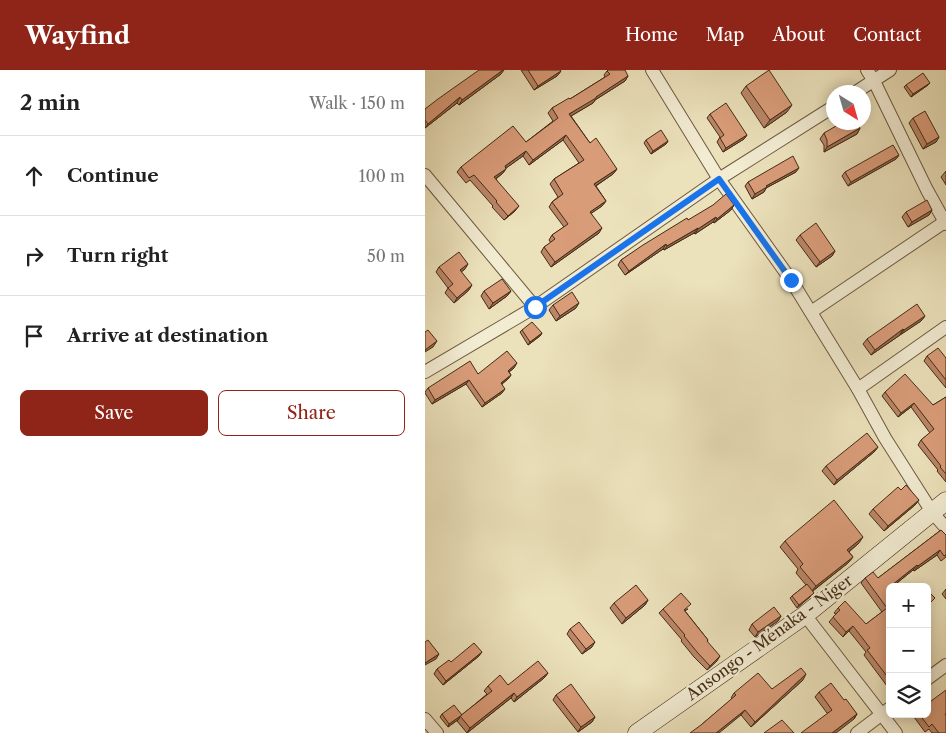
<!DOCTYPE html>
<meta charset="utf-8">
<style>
:root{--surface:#fff;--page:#f6f6f6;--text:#222;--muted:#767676;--line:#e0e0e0;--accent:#8f2418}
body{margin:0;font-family:"Libre Caslon Text",serif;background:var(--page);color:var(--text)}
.controls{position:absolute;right:15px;bottom:15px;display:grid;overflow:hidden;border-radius:8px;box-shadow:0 2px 12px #0003}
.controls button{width:45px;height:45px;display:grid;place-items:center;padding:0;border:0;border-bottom:1px solid var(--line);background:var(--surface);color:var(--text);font:25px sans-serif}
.compass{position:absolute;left:401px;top:15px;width:45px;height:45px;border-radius:50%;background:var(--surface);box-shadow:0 2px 12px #0003;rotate:143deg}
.stop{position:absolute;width:15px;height:15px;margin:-11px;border:4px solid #1a73e8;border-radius:50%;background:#fff}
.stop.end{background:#1a73e8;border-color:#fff;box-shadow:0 1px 5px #0008}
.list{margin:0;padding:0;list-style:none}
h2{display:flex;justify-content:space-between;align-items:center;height:65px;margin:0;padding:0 20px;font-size:21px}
h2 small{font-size:16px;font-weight:400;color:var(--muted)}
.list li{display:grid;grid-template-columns:32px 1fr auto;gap:15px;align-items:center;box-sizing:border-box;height:80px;padding:0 20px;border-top:1px solid var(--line)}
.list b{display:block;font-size:19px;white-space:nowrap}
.list em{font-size:16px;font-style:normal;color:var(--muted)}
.actions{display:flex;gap:10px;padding:15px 20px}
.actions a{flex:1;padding:11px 0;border:1px solid var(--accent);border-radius:8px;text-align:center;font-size:18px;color:var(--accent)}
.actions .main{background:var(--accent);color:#fff}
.icon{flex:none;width:28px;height:28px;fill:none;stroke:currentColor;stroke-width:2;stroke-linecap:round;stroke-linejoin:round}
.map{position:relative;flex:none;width:521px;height:663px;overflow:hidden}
header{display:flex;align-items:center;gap:30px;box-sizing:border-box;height:70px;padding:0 25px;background:var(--accent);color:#fff}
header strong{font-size:24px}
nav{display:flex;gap:28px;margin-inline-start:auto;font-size:18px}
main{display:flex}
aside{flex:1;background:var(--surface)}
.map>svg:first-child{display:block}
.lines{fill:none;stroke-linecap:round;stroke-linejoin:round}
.street-casing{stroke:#6e583e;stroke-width:14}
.secondary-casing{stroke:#442b15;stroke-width:19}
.street{stroke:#f2ecd3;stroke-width:12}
.secondary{stroke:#f2ecd3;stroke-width:18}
.wall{fill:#bb8668;stroke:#442b15}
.shaded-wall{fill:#986d55;stroke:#442b15}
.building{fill:#d99c79;stroke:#442b15}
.route{stroke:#1a73e8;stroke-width:6}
.labels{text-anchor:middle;stroke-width:4.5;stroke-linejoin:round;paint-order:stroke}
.street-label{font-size:16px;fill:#442b15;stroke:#f2ecd3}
</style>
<header>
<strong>Wayfind</strong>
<nav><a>Home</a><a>Map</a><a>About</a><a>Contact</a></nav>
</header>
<main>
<aside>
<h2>2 min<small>Walk · 150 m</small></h2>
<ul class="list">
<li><svg class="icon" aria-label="ahead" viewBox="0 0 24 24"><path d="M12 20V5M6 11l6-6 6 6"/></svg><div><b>Continue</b></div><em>100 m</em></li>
<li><svg class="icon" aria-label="right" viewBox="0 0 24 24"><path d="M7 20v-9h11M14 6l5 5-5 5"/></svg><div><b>Turn right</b></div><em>50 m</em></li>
<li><svg class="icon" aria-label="arrive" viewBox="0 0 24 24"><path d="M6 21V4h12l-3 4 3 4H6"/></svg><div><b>Arrive at destination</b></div></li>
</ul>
<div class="actions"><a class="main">Save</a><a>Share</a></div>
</aside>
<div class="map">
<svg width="521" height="663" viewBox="0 0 521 663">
<rect width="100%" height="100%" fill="#ebe1bb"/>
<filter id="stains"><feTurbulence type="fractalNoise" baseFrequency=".004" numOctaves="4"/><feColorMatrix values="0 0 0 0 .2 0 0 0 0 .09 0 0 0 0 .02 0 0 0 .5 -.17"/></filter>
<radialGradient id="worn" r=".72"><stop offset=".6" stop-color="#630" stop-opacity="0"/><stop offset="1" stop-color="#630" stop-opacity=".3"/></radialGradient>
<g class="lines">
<defs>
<g id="street">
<polyline points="227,0 294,109 366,210 433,319 460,368 507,442 521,458"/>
<polyline points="442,0 449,11 502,120 521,154"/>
<polyline points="431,22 465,0"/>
<polyline points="0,105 110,237"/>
<polyline points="386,242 521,151"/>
<polyline points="0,302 110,237 294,109 408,37"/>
<polyline points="433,319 521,257"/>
<polyline points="380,545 471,663"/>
<polyline points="502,609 521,595"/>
<polyline points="0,649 12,663"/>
<polyline points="432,663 465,638"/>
</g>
<polyline id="secondary" points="212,663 380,545 521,431"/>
</defs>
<!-- street casing -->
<use href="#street" class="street-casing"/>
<!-- secondary casing -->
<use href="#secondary" class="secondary-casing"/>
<!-- street -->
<use href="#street" class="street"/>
<!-- secondary -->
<use href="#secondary" class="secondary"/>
</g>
<!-- wall -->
<g class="wall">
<polygon points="96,0 135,0 136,1 132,6 109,20"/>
<polygon points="182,1 203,6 200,11 170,30 168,33 146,46 165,73 192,99 188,104 171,116 181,131 177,136 166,143 174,163 126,197 116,182 119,177 126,173 124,170 127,165 139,157 124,137 127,132 133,127 125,114 129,109 154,93 138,70 104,95 98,86 81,98 78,103 71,109 90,141 79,150 67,137 68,136 45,110 41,113 32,102 36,97 101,72 128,51 123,43 127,38 145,29 180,7 179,5"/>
<polygon points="76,4 34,35 32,33 0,58 0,39"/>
<polygon points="505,13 503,15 486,27 479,17 481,15"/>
<polygon points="321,16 362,42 339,58 316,23"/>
<polygon points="285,44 322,65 319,69 298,82 292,72 295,67 282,48"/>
<polygon points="488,48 514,67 511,72 498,79 484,53"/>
<polygon points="435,58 432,64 399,82 399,75 395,69 399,63"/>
<polygon points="221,70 243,71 241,74 226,84 219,73"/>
<polygon points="474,85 471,89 423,116 417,106 420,102"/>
<polygon points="521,101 521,115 516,107"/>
<polygon points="371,102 341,118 339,122 327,129 320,116 323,112"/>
<polygon points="309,135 306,140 289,153 288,152 270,164 269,163 239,180 238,179 200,205 193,195 196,190 263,150"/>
<polygon points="507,140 504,145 483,157 477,147 481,142"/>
<polygon points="375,165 410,181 407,186 391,197 371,170"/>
<polygon points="14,197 40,199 36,202 44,220 29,233 20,223 23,218 11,202"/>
<polygon points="59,221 86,221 82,226 64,239 56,226"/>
<polygon points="128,235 151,238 131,251 124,240"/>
<polygon points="500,246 496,251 475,265 446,285 438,274 442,269"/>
<polygon points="97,260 117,263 115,266 103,275 95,262"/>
<polygon points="502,286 521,288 521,318 499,291"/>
<polygon points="89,298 84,302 86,305 83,309 77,314 77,323 57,337 41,314 7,334 0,323 0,322 3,318 53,304"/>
<polygon points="460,322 508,335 521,327 521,412 512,401 513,400 493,375 496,370 505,363 486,337 473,347 457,326"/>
<polygon points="453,377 449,382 409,415 397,401 401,396"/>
<polygon points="476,420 494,430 490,435 459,461 444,444 448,439"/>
<polygon points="516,460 521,487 516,491 512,485 489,501 488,500 467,517 465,517 465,519 463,520 465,522 465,620 439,585 441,582 424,561 418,567 404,552 411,544 409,543 413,538 441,554 457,542 436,513 440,508 453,508"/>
<polygon points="360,471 434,473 424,482 428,487 423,493 388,521 387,525 372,538 365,528 367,526 381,515 371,503 373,499 355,477"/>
<polygon points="521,519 521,529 517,524"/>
<polygon points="223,530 220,535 197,554 185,538 189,533"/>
<polygon points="238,539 263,539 260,541 283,570 282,572 292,591 282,600 269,587 256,571 257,570 234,543"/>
<polygon points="356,546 353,551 330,567 324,560 327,554"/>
<polygon points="145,559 167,577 157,584 142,564"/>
<polygon points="54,586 18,615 9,604 12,599 26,592"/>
<polygon points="123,603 119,608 89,632 86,628 42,663 32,651 34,649 23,657 15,647 17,644 37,645 62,624 59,621 63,616 83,615"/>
<polygon points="378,610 326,657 316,645 276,655 307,629 306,628 309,623 347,619"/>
<polygon points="394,622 419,630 432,644 429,649 402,643 390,627"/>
<polygon points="131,625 170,647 167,652 153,662 128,630"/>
<polygon points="491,644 502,644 521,663 507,663 504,659 500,662 489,647"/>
</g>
<!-- shaded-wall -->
<g class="shaded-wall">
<polygon points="78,0 79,0 76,4 34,35 37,30"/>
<polygon points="136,1 132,6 109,20 113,16"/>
<polygon points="203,6 200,11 170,30 168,33 141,49 144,44"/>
<polygon points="505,13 503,15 486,27 488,24"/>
<polygon points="35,27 32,33 0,58 3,54"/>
<polygon points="367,35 362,42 339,58 345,50"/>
<polygon points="435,58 432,64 399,82 402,77"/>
<polygon points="141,65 138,70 104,95 108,90"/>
<polygon points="322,65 319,69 298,82 301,78"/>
<polygon points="514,67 511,72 498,79 502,74"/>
<polygon points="243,71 241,74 226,84 228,81"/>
<polygon points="101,81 98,86 77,101 80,96"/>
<polygon points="474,85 471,89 423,116 426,112"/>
<polygon points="374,98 371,102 341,118 339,122 327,129 330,124 341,116"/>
<polygon points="81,99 78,103 66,112 69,107"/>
<polygon points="192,99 188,104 166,119 169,114"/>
<polygon points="181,131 177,136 161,147 165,142"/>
<polygon points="309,135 306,140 289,153 292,149"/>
<polygon points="94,136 90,141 79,150 83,146"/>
<polygon points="507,140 504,145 483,157 487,152"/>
<polygon points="291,147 288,152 270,164 273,159"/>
<polygon points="177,158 174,163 126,197 130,192"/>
<polygon points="273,158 269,163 239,180 242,176"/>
<polygon points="241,174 238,179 200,205 204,201"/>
<polygon points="410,181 407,186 391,197 395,192"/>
<polygon points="43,194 40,199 32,205 35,200"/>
<polygon points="47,215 44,220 29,233 32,228"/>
<polygon points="86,221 82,226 64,239 68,233"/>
<polygon points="154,233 151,238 131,251 135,246"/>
<polygon points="500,246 496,251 475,265 479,260"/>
<polygon points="478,259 475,265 446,285 450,280"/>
<polygon points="117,263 115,266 103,275 105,272"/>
<polygon points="12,271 8,277 0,282 0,280"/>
<polygon points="92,293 89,298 80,305 83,301"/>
<polygon points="86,305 83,309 73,317 76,313"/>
<polygon points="44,310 41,314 7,334 10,330"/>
<polygon points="80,319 77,323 57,337 60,333"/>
<polygon points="489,333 486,337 473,347 476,343"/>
<polygon points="453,377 449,382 409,415 412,410"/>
<polygon points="494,430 490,435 459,461 463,456"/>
<polygon points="438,467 434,473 418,486 422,480"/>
<polygon points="515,480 512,485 489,501 493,496"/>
<polygon points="428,487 423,493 386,522 391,516"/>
<polygon points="492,495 488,500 467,517 465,517 465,519 458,524 462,519"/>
<polygon points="389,523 387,525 372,538 374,535"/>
<polygon points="223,530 220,535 197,554 201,548"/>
<polygon points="356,546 353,551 330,567 333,562"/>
<polygon points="428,556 424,561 418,567 421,562"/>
<polygon points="170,572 167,577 157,584 161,579"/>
<polygon points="57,582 54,586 18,615 21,611"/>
<polygon points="14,584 11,589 0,595 0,593"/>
<polygon points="295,586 292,591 282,600 285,596"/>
<polygon points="123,603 119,608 89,632 92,627"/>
<polygon points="381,604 378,610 326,657 330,652"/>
<polygon points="89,623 86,628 42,663 45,658"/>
<polygon points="320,640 316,645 294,663 291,663"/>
<polygon points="432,644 429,649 411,663 407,663"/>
<polygon points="35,646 34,649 23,657 24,654"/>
<polygon points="170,647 167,652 153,662 156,657"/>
</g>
<!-- building -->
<g class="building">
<polygon points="54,0 78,0 37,30 35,27 3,54 0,50 0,39 13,29"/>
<polygon points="103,0 135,0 136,1 113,16"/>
<polygon points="183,0 200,0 203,6 171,27 171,28 144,44 165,73 171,68 192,99 169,114 181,131 165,142 177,158 130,192 119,177 130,169 127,165 143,154 127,132 138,124 129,109 159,90 141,65 108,90 101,81 80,96 81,99 69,107 94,136 83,146 71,132 72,131 49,105 44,108 36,97 88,56 101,72 133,48 127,38 144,28 145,29 185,4 182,1"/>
<polygon points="344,0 367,35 345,50 321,16"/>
<polygon points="498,3 505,13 488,24 481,15"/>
<polygon points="301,33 322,65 301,78 295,68 299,65 285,44"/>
<polygon points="500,41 514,67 502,74 488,48"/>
<polygon points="418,52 432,52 435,58 402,77 402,70 399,63"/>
<polygon points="236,60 243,71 228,81 221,70"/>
<polygon points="468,75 474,85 426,112 420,102"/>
<polygon points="368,86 374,98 341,116 342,117 330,124 323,112"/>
<polygon points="301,124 309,135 292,149 291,147 273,159 273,158 242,176 241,174 204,201 196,190 218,175 262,148 263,150 288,135"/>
<polygon points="502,130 507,140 487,152 481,142"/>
<polygon points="391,153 410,181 395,192 375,165"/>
<polygon points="34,182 43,194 35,200 47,215 32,228 23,218 28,214 14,197"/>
<polygon points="77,209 86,221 68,233 59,221"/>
<polygon points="147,222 154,233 135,246 128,235"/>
<polygon points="492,234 500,246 479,260 478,259 450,280 442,269"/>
<polygon points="107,252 117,263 105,272 97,260"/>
<polygon points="3,260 12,271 0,280 0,262"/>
<polygon points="513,278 521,288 521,310 502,286"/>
<polygon points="82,281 92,293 83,301 86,305 76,313 80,319 60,333 44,310 10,330 3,318 45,291 53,304"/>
<polygon points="480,304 508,335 521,327 521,404 515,397 516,396 496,370 509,359 489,333 476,343 460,322"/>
<polygon points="442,363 453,377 412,410 401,396"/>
<polygon points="481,415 494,430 463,456 448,439 473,417 476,420"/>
<polygon points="409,430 438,467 422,480 428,487 391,516 375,497 378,494 360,471"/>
<polygon points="516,460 521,465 521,485 519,486 515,480 493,496 492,495 462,519 465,522 465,610 442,580 445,578 428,556 421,562 408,547 415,540 413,538 420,531 441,554 462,538 440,508 448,502 453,508"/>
<polygon points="382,514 389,523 374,535 367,526"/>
<polygon points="211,515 223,530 201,548 189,533"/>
<polygon points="502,520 510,528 502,536"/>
<polygon points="256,523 266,534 259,540 283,570 282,571 295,586 285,596 272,582 259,566 260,565 238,539"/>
<polygon points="349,537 356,546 333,562 327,554"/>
<polygon points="154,552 170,572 161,579 145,559"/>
<polygon points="3,570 14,584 0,593 0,572"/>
<polygon points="49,573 57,582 21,611 12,599 24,590 26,592"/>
<polygon points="113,591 123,603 92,627 89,623 45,658 35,646 67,621 63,616 75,605 83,615"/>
<polygon points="376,598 381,604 330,652 320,640 291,663 265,663 276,655 311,625 309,623 333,603 347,619"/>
<polygon points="406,613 419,630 421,629 432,644 407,663 376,663 407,640 394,622"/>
<polygon points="146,614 170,647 156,657 131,625"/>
<polygon points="521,620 521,643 520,644 521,646 521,663 514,663 507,654 504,657 494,644 502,644 502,634"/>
<polygon points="29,635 37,645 24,654 17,644"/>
<polygon points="357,650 369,663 339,663"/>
</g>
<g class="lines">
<!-- route -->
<polyline class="route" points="110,237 294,109 366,210"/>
</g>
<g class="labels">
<!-- street labels -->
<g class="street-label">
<text transform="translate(344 567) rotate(-36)" y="6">Ansongo - Ménaka - Niger</text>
</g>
</g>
<rect width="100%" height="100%" filter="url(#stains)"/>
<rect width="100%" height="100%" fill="url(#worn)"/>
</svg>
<div class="controls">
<button>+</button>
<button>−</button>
<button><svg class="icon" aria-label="layers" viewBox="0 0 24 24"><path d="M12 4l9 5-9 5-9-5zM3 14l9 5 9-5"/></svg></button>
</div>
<svg class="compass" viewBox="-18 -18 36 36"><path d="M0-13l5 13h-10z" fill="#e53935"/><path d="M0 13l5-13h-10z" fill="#767676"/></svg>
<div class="stop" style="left:110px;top:237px"></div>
<div class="stop end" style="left:366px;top:210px"></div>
</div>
</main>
